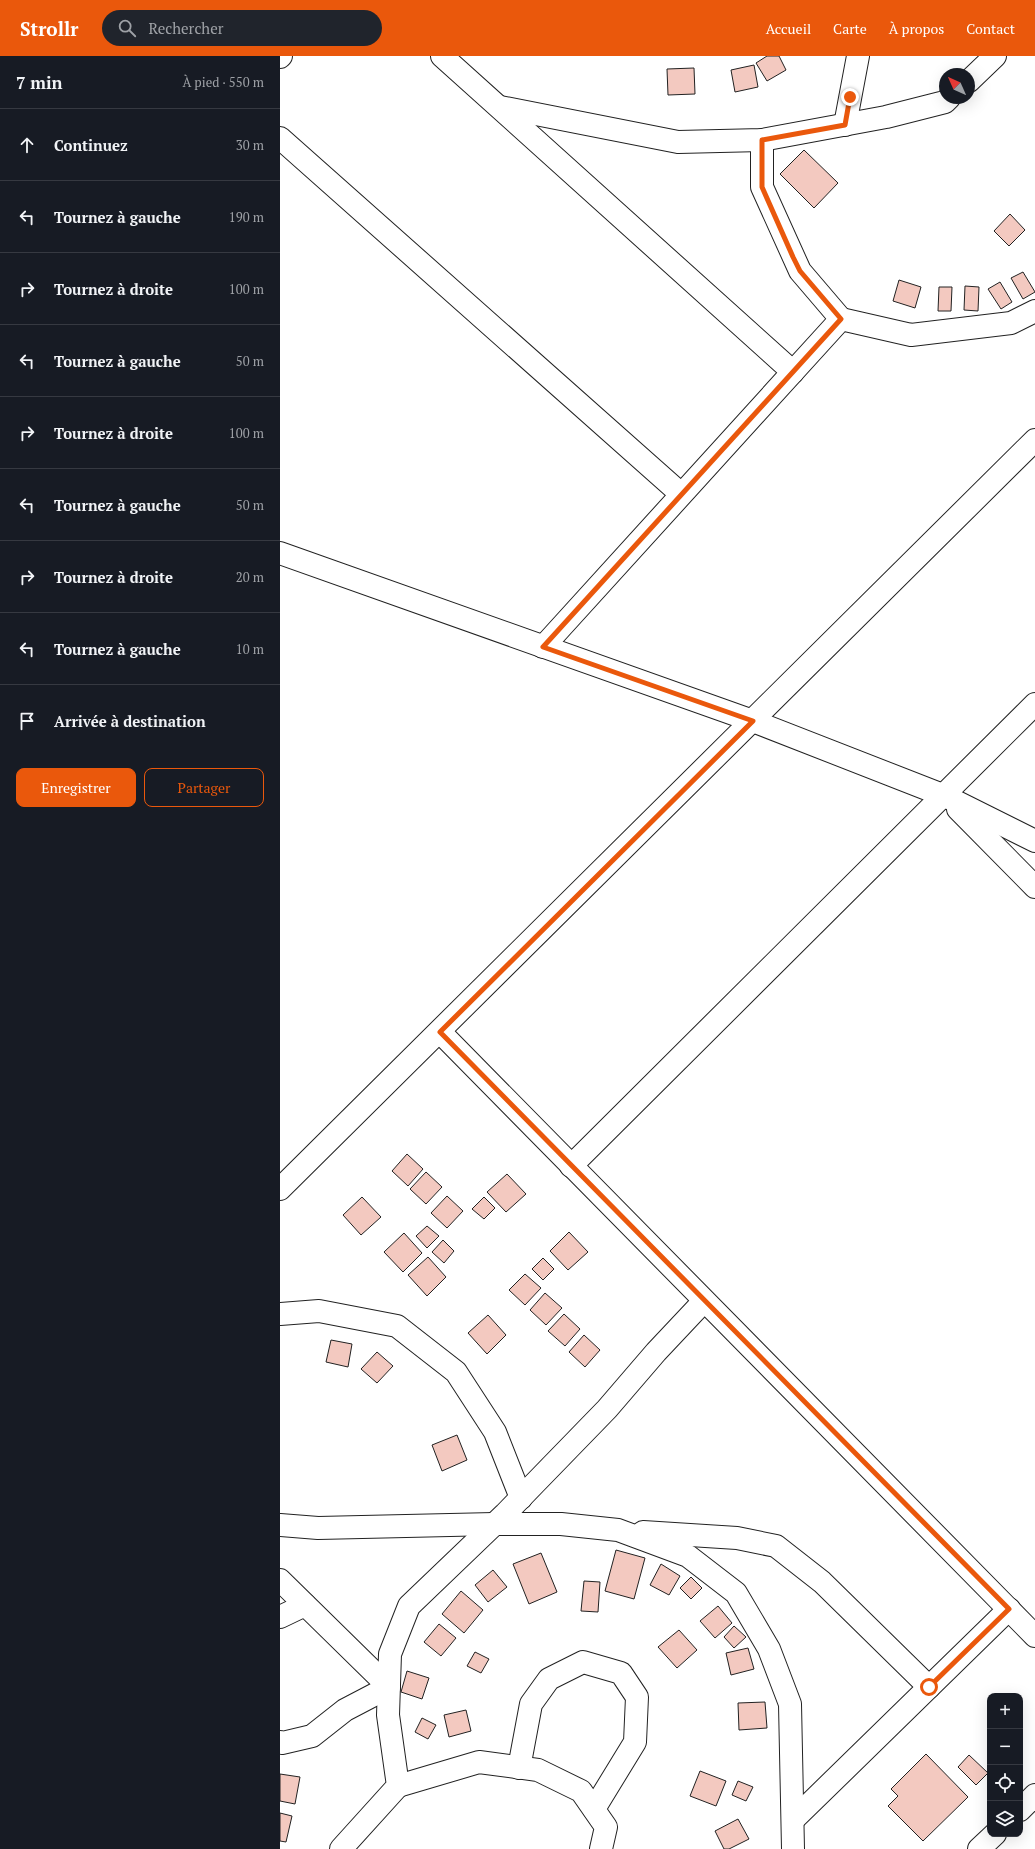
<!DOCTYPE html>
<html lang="fr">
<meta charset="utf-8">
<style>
:root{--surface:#171b24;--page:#20242c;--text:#f1f3f6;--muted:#9ea1a6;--line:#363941;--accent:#ea580c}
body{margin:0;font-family:"PT Serif",serif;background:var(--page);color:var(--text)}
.controls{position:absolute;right:12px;bottom:12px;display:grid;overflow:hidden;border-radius:8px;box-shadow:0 4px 16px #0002}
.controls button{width:36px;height:36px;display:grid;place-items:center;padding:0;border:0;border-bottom:1px solid var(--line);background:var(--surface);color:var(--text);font:20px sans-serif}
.compass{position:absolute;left:659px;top:12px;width:36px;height:36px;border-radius:50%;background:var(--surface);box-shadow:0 4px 16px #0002;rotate:315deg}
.stop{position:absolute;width:12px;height:12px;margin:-9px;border:3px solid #ea580c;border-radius:50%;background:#fff}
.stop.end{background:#ea580c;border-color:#fff;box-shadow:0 1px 4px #0008}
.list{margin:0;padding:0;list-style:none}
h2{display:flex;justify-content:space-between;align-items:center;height:52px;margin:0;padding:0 16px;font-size:17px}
h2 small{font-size:13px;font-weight:400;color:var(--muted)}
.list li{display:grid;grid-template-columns:26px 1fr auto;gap:12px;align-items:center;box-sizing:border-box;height:72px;padding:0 16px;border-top:1px solid var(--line)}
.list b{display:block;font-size:15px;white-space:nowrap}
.list em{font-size:13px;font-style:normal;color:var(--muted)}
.actions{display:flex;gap:8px;padding:12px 16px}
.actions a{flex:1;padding:9px 0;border:1px solid var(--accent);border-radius:8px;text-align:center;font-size:14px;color:var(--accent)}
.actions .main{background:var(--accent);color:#fff}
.icon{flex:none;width:22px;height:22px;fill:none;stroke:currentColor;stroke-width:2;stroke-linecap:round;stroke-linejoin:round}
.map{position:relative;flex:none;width:755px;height:1793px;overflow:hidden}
header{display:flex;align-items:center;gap:24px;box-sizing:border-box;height:56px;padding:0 20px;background:var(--accent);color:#fff}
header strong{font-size:19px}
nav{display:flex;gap:22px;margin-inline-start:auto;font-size:14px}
.search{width:280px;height:36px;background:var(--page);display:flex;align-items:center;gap:10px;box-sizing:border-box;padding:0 14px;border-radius:22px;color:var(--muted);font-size:15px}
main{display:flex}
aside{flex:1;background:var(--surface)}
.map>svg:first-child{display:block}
.building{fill:#f3c9c0;stroke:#222}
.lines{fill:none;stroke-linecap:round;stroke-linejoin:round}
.minor-casing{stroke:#222;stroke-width:24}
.minor{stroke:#fff;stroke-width:22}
.route{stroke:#ea580c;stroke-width:5}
</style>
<header>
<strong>Strollr</strong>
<div class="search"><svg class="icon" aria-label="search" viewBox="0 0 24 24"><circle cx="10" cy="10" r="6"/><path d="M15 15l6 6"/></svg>Rechercher</div>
<nav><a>Accueil</a><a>Carte</a><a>À propos</a><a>Contact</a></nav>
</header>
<main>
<aside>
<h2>7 min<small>À pied · 550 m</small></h2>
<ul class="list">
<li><svg class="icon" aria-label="ahead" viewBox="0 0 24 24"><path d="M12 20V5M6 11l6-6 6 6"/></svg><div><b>Continuez</b></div><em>30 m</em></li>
<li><svg class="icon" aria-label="left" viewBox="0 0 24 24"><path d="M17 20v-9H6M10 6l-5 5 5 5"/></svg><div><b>Tournez à gauche</b></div><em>190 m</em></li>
<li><svg class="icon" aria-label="right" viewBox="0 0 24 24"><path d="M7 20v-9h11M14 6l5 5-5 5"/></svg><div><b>Tournez à droite</b></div><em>100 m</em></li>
<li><svg class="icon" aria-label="left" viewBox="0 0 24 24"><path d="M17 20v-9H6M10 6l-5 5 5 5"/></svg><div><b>Tournez à gauche</b></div><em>50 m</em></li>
<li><svg class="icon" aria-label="right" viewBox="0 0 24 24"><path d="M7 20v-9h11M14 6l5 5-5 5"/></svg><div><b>Tournez à droite</b></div><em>100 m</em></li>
<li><svg class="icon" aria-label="left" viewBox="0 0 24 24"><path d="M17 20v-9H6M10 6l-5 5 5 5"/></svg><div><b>Tournez à gauche</b></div><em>50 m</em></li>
<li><svg class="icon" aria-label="right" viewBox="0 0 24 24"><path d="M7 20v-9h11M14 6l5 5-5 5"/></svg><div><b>Tournez à droite</b></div><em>20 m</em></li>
<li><svg class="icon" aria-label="left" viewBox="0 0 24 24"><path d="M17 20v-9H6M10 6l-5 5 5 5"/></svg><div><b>Tournez à gauche</b></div><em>10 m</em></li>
<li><svg class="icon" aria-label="arrive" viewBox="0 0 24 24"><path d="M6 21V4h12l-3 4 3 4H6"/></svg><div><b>Arrivée à destination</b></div></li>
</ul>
<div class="actions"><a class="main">Enregistrer</a><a>Partager</a></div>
</aside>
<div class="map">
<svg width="755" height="1793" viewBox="0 0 755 1793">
<rect width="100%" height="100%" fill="#fff"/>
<!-- building -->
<g class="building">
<polygon points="487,0 499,0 506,14 487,25 476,7"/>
<polygon points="474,9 478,31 455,36 451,14"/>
<polygon points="414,12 415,38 388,39 387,13"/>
<polygon points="524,94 558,127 534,152 500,118"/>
<polygon points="730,158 745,174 729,190 714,175"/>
<polygon points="743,216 755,236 743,243 731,222"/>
<polygon points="619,224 641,231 635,252 613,245"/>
<polygon points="720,226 732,246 721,253 708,233"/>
<polygon points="685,230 699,231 698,255 684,254"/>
<polygon points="659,231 672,231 671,255 658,255"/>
<polygon points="127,1098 143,1113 128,1130 112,1115"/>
<polygon points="146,1116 162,1131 146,1148 130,1133"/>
<polygon points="227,1118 246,1138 226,1156 207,1136"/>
<polygon points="167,1140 183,1155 167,1172 151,1157"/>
<polygon points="82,1141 101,1161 81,1179 63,1159"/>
<polygon points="204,1141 215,1152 204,1163 192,1153"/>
<polygon points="147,1170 159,1180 147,1192 136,1180"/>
<polygon points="289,1176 308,1196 288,1214 270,1195"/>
<polygon points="124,1177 142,1197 123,1216 104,1196"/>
<polygon points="163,1184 174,1195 164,1207 152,1196"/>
<polygon points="148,1201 166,1221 147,1240 128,1219"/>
<polygon points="263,1202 274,1213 263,1224 252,1213"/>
<polygon points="245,1218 261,1232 245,1249 229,1234"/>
<polygon points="265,1237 282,1252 266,1269 250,1254"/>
<polygon points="284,1258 300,1273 285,1290 268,1275"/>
<polygon points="208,1259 226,1279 207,1298 188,1277"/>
<polygon points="304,1279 320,1294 305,1311 289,1296"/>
<polygon points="51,1284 72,1288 68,1311 46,1306"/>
<polygon points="97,1296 113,1310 97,1327 81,1313"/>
<polygon points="177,1379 187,1404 162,1415 152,1389"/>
<polygon points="336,1494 365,1502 354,1543 325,1535"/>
<polygon points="261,1497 277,1536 249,1548 233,1508"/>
<polygon points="381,1508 400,1520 389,1539 370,1529"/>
<polygon points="213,1514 227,1531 208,1546 195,1529"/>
<polygon points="411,1521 422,1532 411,1543 400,1532"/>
<polygon points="304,1525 320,1526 318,1556 301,1555"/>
<polygon points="181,1535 203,1554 184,1577 162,1558"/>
<polygon points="438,1550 452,1567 435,1582 420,1565"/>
<polygon points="159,1568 176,1582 161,1600 144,1586"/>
<polygon points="454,1570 466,1581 454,1592 444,1581"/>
<polygon points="399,1574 417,1594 397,1612 378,1591"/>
<polygon points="468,1592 474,1613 451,1619 446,1597"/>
<polygon points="195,1596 209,1603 201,1617 187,1610"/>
<polygon points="127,1615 149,1622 142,1643 121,1636"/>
<polygon points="485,1646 487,1672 459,1674 458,1647"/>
<polygon points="186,1654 191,1675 169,1681 164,1659"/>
<polygon points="142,1662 156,1669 148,1683 135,1676"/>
<polygon points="646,1698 688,1741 643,1785 608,1750 618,1740 611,1733"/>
<polygon points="689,1699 708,1717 696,1729 678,1711"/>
<polygon points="420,1715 446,1725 436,1750 410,1740"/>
<polygon points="0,1718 20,1721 15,1748 0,1745"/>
<polygon points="458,1725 473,1731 466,1745 452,1739"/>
<polygon points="0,1757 12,1760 6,1786 0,1785"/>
<polygon points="458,1763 469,1783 449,1793 444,1793 435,1775"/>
</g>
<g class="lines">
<defs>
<g id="minor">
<polyline points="162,0 513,316"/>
<polyline points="0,1 1,0"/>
<polyline points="689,25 715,0"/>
<polyline points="220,51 398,86 482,84 606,61 665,46 669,42"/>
<polyline points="565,69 578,0"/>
<polyline points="0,82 401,438"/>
<polyline points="482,84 482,131 520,215 561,263"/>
<polyline points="0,497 473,665 665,740 755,785"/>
<polyline points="263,591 561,263 631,279 731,267 755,255"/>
<polyline points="678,753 755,831"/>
<polyline points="160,976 755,1580"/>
<polyline points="291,1110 755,648"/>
<polyline points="0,1133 755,384"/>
<polyline points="0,1258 39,1255 117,1270 176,1316 215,1376 241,1442"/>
<polyline points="0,1469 38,1472 214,1468 281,1468 338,1474 408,1500 456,1537 489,1593 510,1648 513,1793"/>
<polyline points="363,1476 457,1482 496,1490 542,1526 649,1631"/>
<polyline points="0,1524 109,1631 65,1654 32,1680 2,1687 0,1686"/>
<polyline points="0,1561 25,1549"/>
<polyline points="239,1712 251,1648 269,1623 303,1606 341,1617 357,1641 355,1686 314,1753"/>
<polyline points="118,1730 199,1706 258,1714 301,1735 326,1771 321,1793"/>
<polyline points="740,1754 755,1739"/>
<polyline points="513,1764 729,1553"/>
<polyline points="61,1793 118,1730 108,1659 110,1598 129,1550 225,1458 327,1353 376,1296 424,1245"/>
<polyline points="699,1793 715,1778"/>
</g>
</defs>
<!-- minor casing -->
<use href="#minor" class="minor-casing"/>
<!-- minor -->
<use href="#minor" class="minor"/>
</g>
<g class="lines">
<!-- route -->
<polyline class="route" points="570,41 565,69 482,84 482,131 513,201 520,215 561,263 263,591 473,665 160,976 729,1553 649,1631"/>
</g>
</svg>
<div class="controls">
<button>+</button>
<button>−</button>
<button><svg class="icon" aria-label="locate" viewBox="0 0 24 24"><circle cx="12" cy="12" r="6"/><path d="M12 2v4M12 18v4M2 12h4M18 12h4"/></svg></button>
<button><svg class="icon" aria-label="layers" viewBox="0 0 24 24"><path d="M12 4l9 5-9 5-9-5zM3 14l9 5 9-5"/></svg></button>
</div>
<svg class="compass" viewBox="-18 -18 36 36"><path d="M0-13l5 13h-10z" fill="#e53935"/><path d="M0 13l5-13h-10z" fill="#9ea1a6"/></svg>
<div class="stop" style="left:649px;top:1631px"></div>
<div class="stop end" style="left:570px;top:41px"></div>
</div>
</main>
